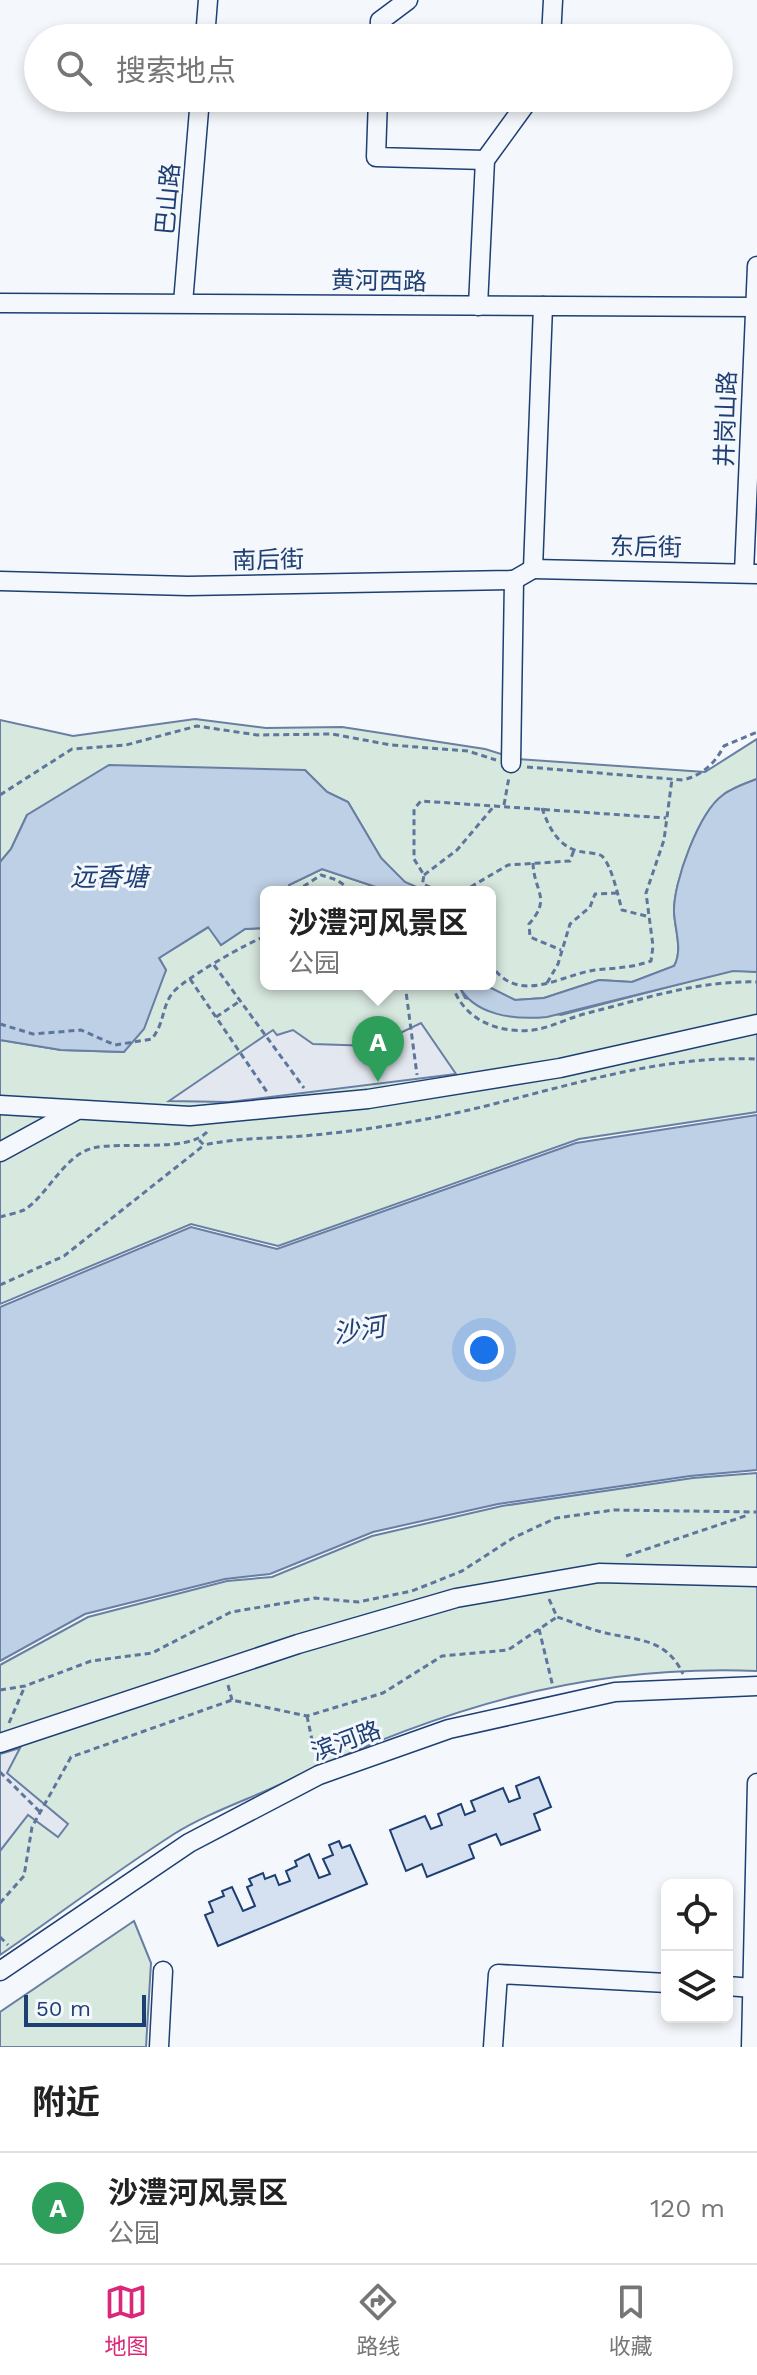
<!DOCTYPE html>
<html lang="zh">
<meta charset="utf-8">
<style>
:root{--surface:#fff;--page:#f2f2f2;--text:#222;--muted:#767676;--line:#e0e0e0;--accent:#db2777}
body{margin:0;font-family:"Work Sans","Noto Sans SC",sans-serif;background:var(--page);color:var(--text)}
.controls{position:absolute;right:24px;bottom:24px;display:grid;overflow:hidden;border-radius:12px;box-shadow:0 4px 12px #0003}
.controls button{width:72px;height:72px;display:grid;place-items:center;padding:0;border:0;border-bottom:2px solid var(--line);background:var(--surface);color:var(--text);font:40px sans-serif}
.scale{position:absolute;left:24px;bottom:20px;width:122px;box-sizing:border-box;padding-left:8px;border:4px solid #1d3f73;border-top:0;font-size:22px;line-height:28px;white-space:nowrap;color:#1d3f73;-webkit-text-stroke:6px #f4f7fb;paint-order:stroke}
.you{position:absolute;left:484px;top:1350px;width:28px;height:28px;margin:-20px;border:6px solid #fff;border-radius:50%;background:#1a73e8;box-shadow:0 0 0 12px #1a73e833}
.badge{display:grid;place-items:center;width:52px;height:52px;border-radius:50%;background:var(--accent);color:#fff;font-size:26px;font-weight:700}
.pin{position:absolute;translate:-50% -66px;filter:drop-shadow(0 2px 4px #0008)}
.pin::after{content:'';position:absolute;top:42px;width:28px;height:24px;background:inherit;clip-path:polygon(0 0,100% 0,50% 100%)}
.popup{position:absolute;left:260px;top:886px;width:236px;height:104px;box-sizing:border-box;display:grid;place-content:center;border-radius:12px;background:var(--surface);filter:drop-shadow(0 2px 6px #0005);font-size:26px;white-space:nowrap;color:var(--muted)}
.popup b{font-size:30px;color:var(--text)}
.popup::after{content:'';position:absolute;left:50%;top:100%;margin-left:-16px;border:16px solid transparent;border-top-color:var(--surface)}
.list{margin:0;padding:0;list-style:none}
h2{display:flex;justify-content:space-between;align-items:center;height:104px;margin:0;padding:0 32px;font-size:34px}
h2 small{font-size:26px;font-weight:400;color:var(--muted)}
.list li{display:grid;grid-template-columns:52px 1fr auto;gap:24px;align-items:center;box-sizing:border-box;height:112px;padding:0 32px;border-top:2px solid var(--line)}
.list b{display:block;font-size:30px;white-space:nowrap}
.list p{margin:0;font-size:26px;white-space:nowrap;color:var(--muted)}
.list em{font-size:26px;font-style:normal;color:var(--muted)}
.icon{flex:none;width:44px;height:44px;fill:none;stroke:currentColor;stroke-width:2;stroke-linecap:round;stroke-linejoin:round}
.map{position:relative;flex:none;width:757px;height:2047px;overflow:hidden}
.search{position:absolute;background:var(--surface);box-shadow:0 4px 12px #0003;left:24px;right:24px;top:24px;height:88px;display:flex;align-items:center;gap:20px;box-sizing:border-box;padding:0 28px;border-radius:44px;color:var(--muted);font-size:30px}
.sheet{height:216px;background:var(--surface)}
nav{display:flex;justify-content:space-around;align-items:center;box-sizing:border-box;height:112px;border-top:2px solid var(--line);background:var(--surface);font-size:22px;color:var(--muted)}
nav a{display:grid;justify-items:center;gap:4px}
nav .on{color:var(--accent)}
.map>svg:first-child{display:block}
.green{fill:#d7e8df;stroke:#687fa3;stroke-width:2}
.parking{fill:#e3e8f0;stroke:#687fa3;stroke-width:2}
.water{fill:#bed0e5;stroke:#687fa3;stroke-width:2}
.building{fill:#d5e0f0;stroke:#1d3f73;stroke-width:2}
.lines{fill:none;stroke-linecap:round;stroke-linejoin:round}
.minor-casing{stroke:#1d3f73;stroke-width:21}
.path{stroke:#5e769c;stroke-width:3;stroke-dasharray:6 4;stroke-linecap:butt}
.minor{stroke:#f4f7fb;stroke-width:18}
.labels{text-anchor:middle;stroke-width:6;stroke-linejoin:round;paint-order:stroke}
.street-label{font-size:24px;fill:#1d3f73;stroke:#f4f7fb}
.water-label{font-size:26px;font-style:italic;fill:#1d3f73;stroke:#f4f7fb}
</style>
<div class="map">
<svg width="757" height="2047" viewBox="0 0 757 2047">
<rect width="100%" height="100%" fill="#f4f7fb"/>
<!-- green -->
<g class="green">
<path d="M195 719 266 728 342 727 485 749 517 759 705 772 757 739V779C746 783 732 788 723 795 699 812 673 883 674 912 675 931 683 950 674 966L632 982 599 980 544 998 515 1000 483 984H490V892H428L405 883 381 858 348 802 327 792 305 770 27 815 11 849 0 862V720L73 736Z"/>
<polygon points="322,869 391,892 287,892 289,885"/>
<polygon points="209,927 221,945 245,929 266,928 266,984 458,984 465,998 561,1015 733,970 757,972 757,1112 579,1139 278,1246 191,1224 0,1304 0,1040 61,1050 124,1052 166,970 159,958"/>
<path d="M757 1473V1671C581 1664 436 1710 279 1785 244 1801 206 1814 174 1834 115 1872 58 1915 0 1955V1665L88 1617 227 1581 272 1577 372 1536 502 1506 693 1478Z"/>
<polygon points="134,1921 151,1963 146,2047 0,2047 0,2012"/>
</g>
<!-- parking -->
<g class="parking">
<polygon points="421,1023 456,1074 229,1102 169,1101 273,1030 277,1035 293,1030 313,1044 373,1046"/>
<polygon points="20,1748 7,1773 68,1824 58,1837 28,1815 0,1851 0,1754"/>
</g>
<!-- water -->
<g class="water">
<polygon points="109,765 305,770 327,792 348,802 381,858 405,882 428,892 391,892 322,869 289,885 287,892 266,892 266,928 245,929 221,945 208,927 159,958 166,970 144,1029 124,1052 61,1050 0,1040 0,862 11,849 27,815"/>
<path d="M757 779V972L733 971 547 1017C515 1020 473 1016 458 984H483L515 1000 544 998 599 980 632 982 674 966C683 950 675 931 674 912 673 883 699 812 723 795 732 788 746 783 757 779Z"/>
<polygon points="757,1115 757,1470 690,1476 498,1504 373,1532 270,1574 225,1579 85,1614 0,1661 0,1307 191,1227 277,1249 576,1143"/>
</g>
<!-- building -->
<g class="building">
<polygon points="539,1777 551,1807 534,1814 540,1830 501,1845 496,1834 469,1845 474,1858 427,1877 422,1864 406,1871 390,1830 425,1816 431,1829 442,1825 438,1814 461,1804 465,1815 475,1811 471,1801 503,1788 509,1802 520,1798 516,1786"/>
<polygon points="339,1841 342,1848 350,1845 367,1884 218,1946 205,1915 213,1912 209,1902 224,1896 222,1891 232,1887 243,1911 255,1906 247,1887 252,1885 249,1879 263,1873 265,1879 275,1875 279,1885 290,1881 286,1871 297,1866 295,1861 309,1854 319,1878 330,1874 323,1859 333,1855 329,1845"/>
</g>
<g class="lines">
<defs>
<g id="minor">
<polyline points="205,38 208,0"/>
<polyline points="379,38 380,21 408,0"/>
<polyline points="551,38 553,0"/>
<polyline points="378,98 376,157 485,160"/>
<polyline points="0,303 757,307"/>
<polyline points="183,303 200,98"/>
<polyline points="478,306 485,160 530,98"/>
<polyline points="533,569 543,306"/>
<polyline points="533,569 757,574"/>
<polyline points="744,573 757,266"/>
<polyline points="0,581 188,586 514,580 533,569"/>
<polyline points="511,763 514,580"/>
<polyline points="0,1105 190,1116 368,1099 560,1068 757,1024"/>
<polyline points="0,1152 77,1110"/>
<polyline points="0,1743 298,1644 456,1598 599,1573 757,1577"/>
<polyline points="0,1971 189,1843 319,1775 449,1729 615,1692 757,1686"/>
<polyline points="727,1986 753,1988"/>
<polyline points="159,2047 163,1971"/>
<polyline points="493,2047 498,1974 667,1983"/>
<polyline points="751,2047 757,1783"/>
</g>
</defs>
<!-- minor casing -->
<use href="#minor" class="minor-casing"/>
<!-- path -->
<g class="path">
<path d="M527 767 683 780C703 775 715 763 724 746L757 732"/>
<polyline points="0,795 72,749 126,745 197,726 257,735 332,734 391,745 468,751 496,760"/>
<polyline points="504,805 509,777"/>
<path d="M542 808C549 829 560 849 583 852 589 853 597 853 602 856 612 866 618 896 622 910L650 917"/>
<path d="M533 863C534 892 552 898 529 924L530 937 561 950"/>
<polyline points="424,875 457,850 495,805"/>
<polyline points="425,885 442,892"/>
<polyline points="295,892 321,875 337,880 354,892"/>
<polyline points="421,892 424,875 414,859 414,809 421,801 666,818"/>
<polyline points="462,892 508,865 570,861 574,850"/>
<path d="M490 963C517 1007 560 975 595 970 615 968 631 968 651 961L653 946 646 893 664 840 672 779"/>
<polyline points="214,965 304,1088"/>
<polyline points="190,979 267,1092"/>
<polyline points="547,983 558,964 570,924 590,907 595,894 618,893"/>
<polyline points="405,984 417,1075"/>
<path d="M452 984C460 1011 483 1027 511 1030 544 1034 559 1020 588 1013 643 999 700 980 757 982"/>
<polyline points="216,1017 240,1001"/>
<path d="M0 1024 33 1034 81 1030 115 1045 152 1039C165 1021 161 1011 171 995 179 981 249 942 266 936"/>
<path d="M199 1140 204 1145C240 1137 276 1139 313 1135 347 1132 382 1127 416 1121 530 1101 640 1054 757 1059"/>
<path d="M0 1217C7 1215 17 1213 24 1210 48 1195 64 1155 93 1148 123 1141 187 1153 207 1132"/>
<polyline points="0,1285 64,1256 203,1146"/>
<polyline points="626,1556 748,1515"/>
<path d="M549 1599 557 1617C570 1621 584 1627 598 1631 632 1641 665 1635 683 1674"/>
<polyline points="539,1629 553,1687"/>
<polyline points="228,1685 232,1700"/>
<polyline points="0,1690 25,1686 91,1661 152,1653 231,1612 315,1598 358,1602 412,1591 462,1571 513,1538 556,1518 614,1510 757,1512"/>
<polyline points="307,1716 316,1759"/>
<polyline points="9,1723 25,1686"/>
<polyline points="0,1772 40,1812"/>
<polyline points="0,1903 24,1876 32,1827 71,1757 232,1700 307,1716 383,1693 442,1656 508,1650 557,1617"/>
<polyline points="0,1937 8,1945"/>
</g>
<!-- minor -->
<use href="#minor" class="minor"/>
</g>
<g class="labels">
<!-- street labels -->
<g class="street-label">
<text transform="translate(168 199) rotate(-85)" y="8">巴山路</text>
<text transform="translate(379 281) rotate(1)" y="8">黄河西路</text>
<text transform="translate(726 419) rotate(-88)" y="8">井岗山路</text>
<text transform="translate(646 547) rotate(1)" y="8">东后街</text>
<text transform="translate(268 560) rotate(-1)" y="8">南后街</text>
<text transform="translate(346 1741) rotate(-20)" y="8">滨河路</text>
</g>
<!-- water labels -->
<g class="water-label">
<text x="109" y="886">远香塘</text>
<text transform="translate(359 1330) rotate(-9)" y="9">沙河</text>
</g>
</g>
</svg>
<div class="controls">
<button><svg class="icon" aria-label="locate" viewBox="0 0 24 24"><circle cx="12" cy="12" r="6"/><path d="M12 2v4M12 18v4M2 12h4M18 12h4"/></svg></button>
<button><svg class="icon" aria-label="layers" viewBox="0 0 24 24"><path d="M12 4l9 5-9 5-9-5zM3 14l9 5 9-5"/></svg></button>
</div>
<div class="scale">50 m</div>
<div class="you"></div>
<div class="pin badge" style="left:378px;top:1082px;background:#2e9e5b">A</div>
<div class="popup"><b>沙澧河风景区</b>公园</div>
<div class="search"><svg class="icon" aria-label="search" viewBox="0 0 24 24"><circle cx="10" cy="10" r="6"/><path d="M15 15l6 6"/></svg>搜索地点</div>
</div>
<section class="sheet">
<h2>附近<small></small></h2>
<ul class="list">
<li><span class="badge" style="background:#2e9e5b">A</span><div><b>沙澧河风景区</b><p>公园</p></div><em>120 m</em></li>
</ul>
</section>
<nav>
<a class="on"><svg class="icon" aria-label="map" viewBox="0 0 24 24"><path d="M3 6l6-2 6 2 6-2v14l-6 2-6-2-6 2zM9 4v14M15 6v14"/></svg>地图</a>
<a><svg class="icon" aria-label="directions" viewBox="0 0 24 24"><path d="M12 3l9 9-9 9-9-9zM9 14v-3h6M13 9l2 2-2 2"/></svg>路线</a>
<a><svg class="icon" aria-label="saved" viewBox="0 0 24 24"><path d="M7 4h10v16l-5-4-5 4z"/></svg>收藏</a>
</nav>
